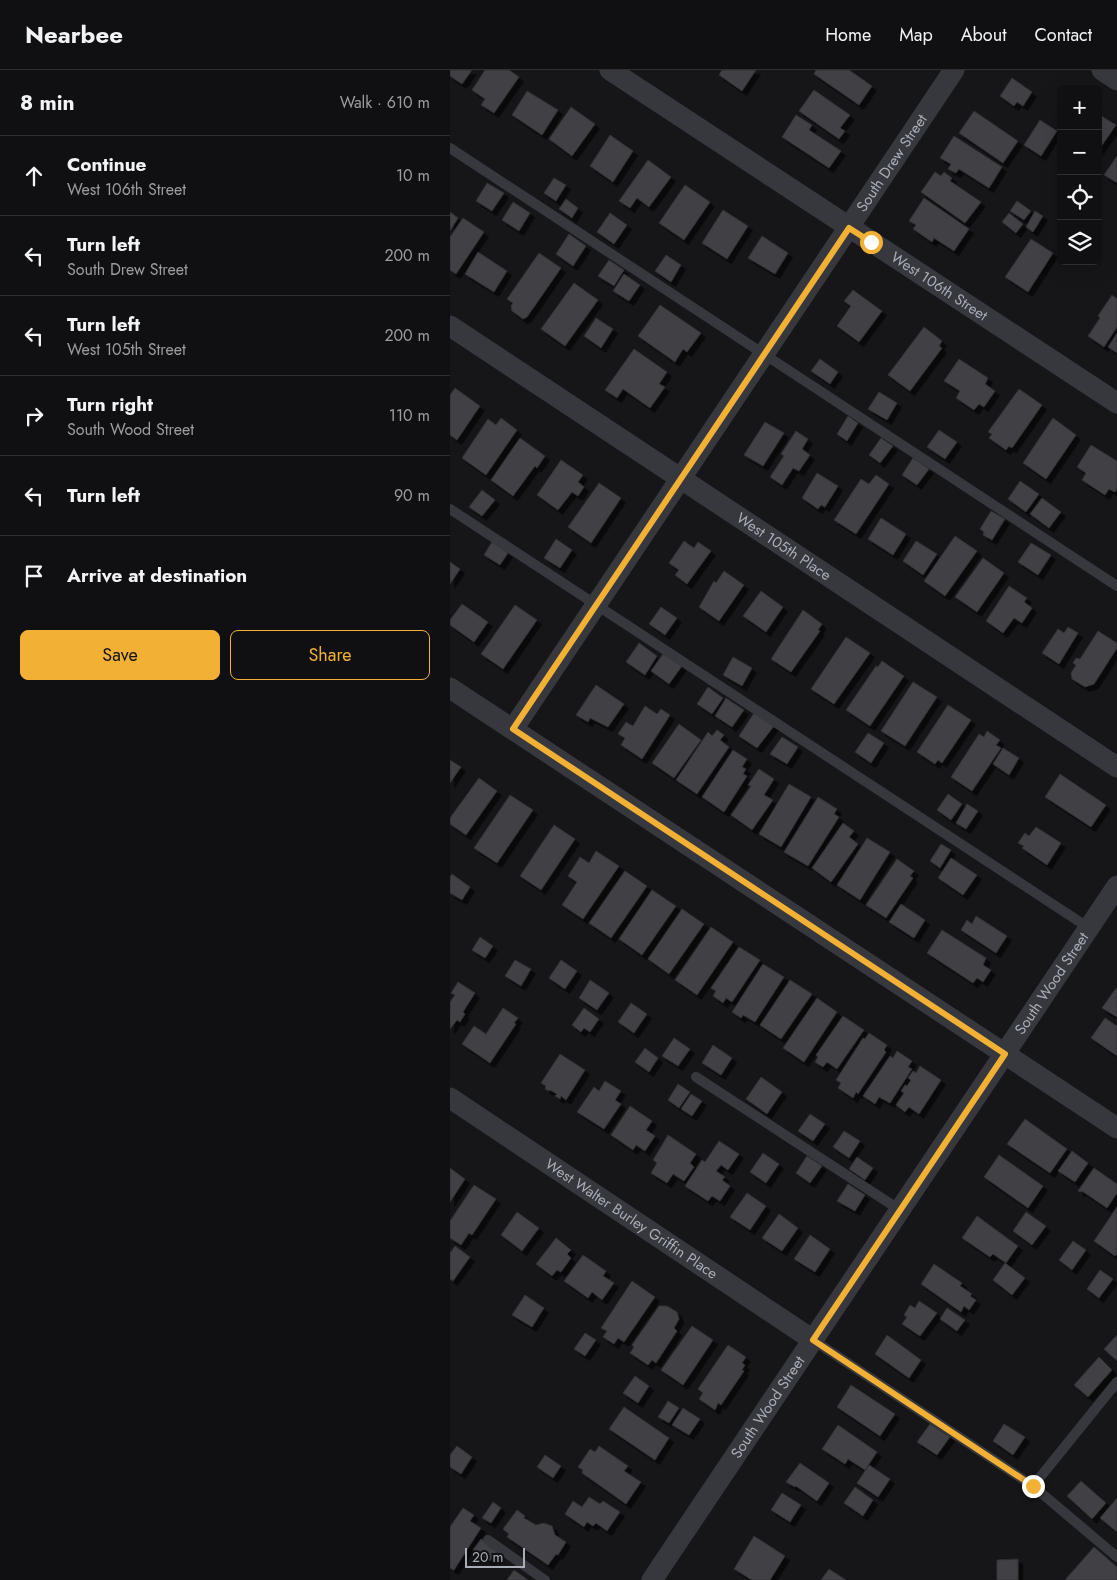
<!DOCTYPE html>
<meta charset="utf-8">
<style>
:root{--surface:#101012;--page:#1e1e20;--text:#f1f3f6;--muted:#9c9d9f;--line:#303032;--accent:#f2b134}
body{margin:0;font-family:Jost,sans-serif;background:var(--page);color:var(--text)}
.controls{position:absolute;right:15px;top:15px;display:grid;overflow:hidden;border-radius:8px;box-shadow:0 5px 20px #0002}
.controls button{width:45px;height:45px;display:grid;place-items:center;padding:0;border:0;border-bottom:1px solid var(--line);background:var(--surface);color:var(--text);font:25px sans-serif}
.scale{position:absolute;left:15px;bottom:12px;width:60px;box-sizing:border-box;padding-left:5px;border:2px solid #a8adb8;border-top:0;font-size:14px;line-height:18px;white-space:nowrap;color:#a8adb8;-webkit-text-stroke:4px #111113;paint-order:stroke}
.stop{position:absolute;width:15px;height:15px;margin:-11px;border:4px solid #f2b134;border-radius:50%;background:#fff}
.stop.end{background:#f2b134;border-color:#fff;box-shadow:0 1px 5px #0008}
.list{margin:0;padding:0;list-style:none}
h2{display:flex;justify-content:space-between;align-items:center;height:65px;margin:0;padding:0 20px;font-size:21px}
h2 small{font-size:16px;font-weight:400;color:var(--muted)}
.list li{display:grid;grid-template-columns:32px 1fr auto;gap:15px;align-items:center;box-sizing:border-box;height:80px;padding:0 20px;border-top:1px solid var(--line)}
.list b{display:block;font-size:19px;white-space:nowrap}
.list p{margin:0;font-size:16px;white-space:nowrap;color:var(--muted)}
.list em{font-size:16px;font-style:normal;color:var(--muted)}
.actions{display:flex;gap:10px;padding:15px 20px}
.actions a{flex:1;padding:11px 0;border:1px solid var(--accent);border-radius:8px;text-align:center;font-size:18px;color:var(--accent)}
.actions .main{background:var(--accent);color:#111}
.icon{flex:none;width:28px;height:28px;fill:none;stroke:currentColor;stroke-width:2;stroke-linecap:round;stroke-linejoin:round}
.map{position:relative;flex:none;width:667px;height:1510px;overflow:hidden}
header{display:flex;align-items:center;gap:30px;box-sizing:border-box;height:70px;padding:0 25px;background:var(--surface);border-bottom:1px solid var(--line)}
header strong{font-size:24px}
nav{display:flex;gap:28px;margin-inline-start:auto;font-size:18px}
main{display:flex}
aside{flex:1;background:var(--surface)}
.map>svg:first-child{display:block}
.building{fill:#404145;stroke:#303034;filter:url(#shadow)}
.lines{fill:none;stroke-linecap:round;stroke-linejoin:round}
.lane{stroke:#37383d;stroke-width:10}
.street{stroke:#37383d;stroke-width:21}
.route{stroke:#f2b134;stroke-width:6}
.labels{text-anchor:middle;stroke-width:4;stroke-linejoin:round;paint-order:stroke}
.street-label{font-size:15px;fill:#a8adb8;stroke:#111113}
</style>
<header>
<strong>Nearbee</strong>
<nav><a>Home</a><a>Map</a><a>About</a><a>Contact</a></nav>
</header>
<main>
<aside>
<h2>8 min<small>Walk · 610 m</small></h2>
<ul class="list">
<li><svg class="icon" aria-label="ahead" viewBox="0 0 24 24"><path d="M12 20V5M6 11l6-6 6 6"/></svg><div><b>Continue</b><p>West 106th Street</p></div><em>10 m</em></li>
<li><svg class="icon" aria-label="left" viewBox="0 0 24 24"><path d="M17 20v-9H6M10 6l-5 5 5 5"/></svg><div><b>Turn left</b><p>South Drew Street</p></div><em>200 m</em></li>
<li><svg class="icon" aria-label="left" viewBox="0 0 24 24"><path d="M17 20v-9H6M10 6l-5 5 5 5"/></svg><div><b>Turn left</b><p>West 105th Street</p></div><em>200 m</em></li>
<li><svg class="icon" aria-label="right" viewBox="0 0 24 24"><path d="M7 20v-9h11M14 6l5 5-5 5"/></svg><div><b>Turn right</b><p>South Wood Street</p></div><em>110 m</em></li>
<li><svg class="icon" aria-label="left" viewBox="0 0 24 24"><path d="M17 20v-9H6M10 6l-5 5 5 5"/></svg><div><b>Turn left</b></div><em>90 m</em></li>
<li><svg class="icon" aria-label="arrive" viewBox="0 0 24 24"><path d="M6 21V4h12l-3 4 3 4H6"/></svg><div><b>Arrive at destination</b></div></li>
</ul>
<div class="actions"><a class="main">Save</a><a>Share</a></div>
</aside>
<div class="map">
<svg width="667" height="1510" viewBox="0 0 667 1510">
<defs>
<filter id="shadow"><feDropShadow dx="4.5" dy="4.5" stdDeviation="0" flood-color="#0009"/></filter>
</defs>
<rect width="100%" height="100%" fill="#161618"/>
<!-- building -->
<g class="building">
<polygon points="0,0 22,0 12,14 0,6"/>
<polygon points="35,0 59,0 69,7 44,43 31,35 35,29 22,20"/>
<polygon points="272,0 306,0 292,21 269,5"/>
<polygon points="366,0 399,0 422,16 409,35 364,4"/>
<polygon points="562,8 582,22 573,36 567,32 564,36 550,26"/>
<polygon points="364,20 400,45 390,58 395,61 389,69 349,41"/>
<polygon points="77,21 108,40 92,65 62,45"/>
<polygon points="121,37 145,54 122,86 99,69"/>
<polygon points="524,41 568,71 553,93 509,63"/>
<polygon points="648,44 666,55 648,81"/>
<polygon points="346,45 362,55 359,60 391,81 379,98 332,67"/>
<polygon points="590,50 607,61 591,86 574,75"/>
<polygon points="160,65 183,81 163,112 140,96"/>
<polygon points="504,66 552,97 539,118 509,99 506,103 498,99 501,94 490,88"/>
<polygon points="667,86 667,113 654,105"/>
<polygon points="198,90 221,107 199,137 187,128 180,138 169,131"/>
<polygon points="485,102 491,106 494,102 502,108 500,111 531,132 515,153 471,122"/>
<polygon points="104,108 116,115 106,131 94,123"/>
<polygon points="37,113 54,123 42,141 26,131"/>
<polygon points="235,115 260,132 234,170 209,153"/>
<polygon points="474,128 519,159 504,181 484,168 482,172 463,159 466,155 459,151"/>
<polygon points="116,129 128,138 122,148 109,139"/>
<polygon points="567,131 581,141 574,150 560,141"/>
<polygon points="63,132 80,143 69,161 52,150"/>
<polygon points="273,140 298,156 277,189 252,173"/>
<polygon points="585,141 593,146 583,162 576,157"/>
<polygon points="0,142 8,148 0,161"/>
<polygon points="160,143 177,155 164,174 147,162"/>
<polygon points="559,143 573,154 566,163 552,152"/>
<polygon points="13,148 34,162 6,204 0,200 0,167"/>
<polygon points="119,164 136,176 123,196 106,184"/>
<polygon points="312,166 338,183 325,204 298,188"/>
<polygon points="581,169 603,183 578,222 555,207"/>
<polygon points="28,182 57,201 44,222 15,204"/>
<polygon points="89,183 111,198 77,247 73,249 62,241 61,236 63,233 57,229"/>
<polygon points="216,185 231,195 221,212 205,201"/>
<polygon points="159,190 174,200 164,216 148,206"/>
<polygon points="174,204 190,215 179,231 163,221"/>
<polygon points="124,213 148,230 115,276 91,259"/>
<polygon points="403,220 432,241 409,272 387,256 401,236 394,231"/>
<polygon points="662,225 667,229 667,257 654,277 638,266 650,248 648,246"/>
<polygon points="210,235 251,263 237,282 233,279 225,292 188,266"/>
<polygon points="146,248 163,259 151,278 134,266"/>
<polygon points="474,257 492,271 489,276 492,278 460,321 438,305"/>
<polygon points="667,263 667,283 658,277"/>
<polygon points="184,279 217,302 209,314 215,317 200,338 173,319 167,328 155,320"/>
<polygon points="370,289 388,302 380,314 361,301"/>
<polygon points="509,289 538,308 535,314 545,321 534,337 529,334 524,340 506,328 510,321 494,311"/>
<polygon points="5,318 30,336 7,370 0,365 0,325"/>
<polygon points="569,319 592,335 562,378 559,376 556,380 539,368 542,364 538,362"/>
<polygon points="429,322 447,333 437,350 418,339"/>
<polygon points="398,346 408,353 397,371 387,364"/>
<polygon points="51,348 67,360 36,405 12,388 38,349 46,355"/>
<polygon points="603,348 626,365 596,409 573,393"/>
<polygon points="315,352 334,363 313,396 294,385"/>
<polygon points="489,360 507,372 495,389 477,377"/>
<polygon points="346,361 358,369 352,379 360,385 349,401 343,398 332,415 320,407 334,386 331,384"/>
<polygon points="70,368 95,386 87,398 85,396 63,426 41,410"/>
<polygon points="431,368 443,376 430,393 419,385"/>
<polygon points="641,375 667,391 667,418 665,422 659,419 655,425 632,410 636,403 627,397"/>
<polygon points="463,388 479,399 467,415 452,405"/>
<polygon points="111,390 133,405 128,412 134,417 128,426 122,422 108,440 87,425"/>
<polygon points="367,403 388,416 375,437 371,435 368,439 352,428"/>
<polygon points="426,405 439,414 406,464 384,450 411,409 419,414"/>
<polygon points="570,411 589,424 576,442 558,429"/>
<polygon points="149,413 171,428 141,473 118,457"/>
<polygon points="32,420 45,430 32,446 19,437"/>
<polygon points="592,428 611,442 599,458 580,444"/>
<polygon points="541,441 555,449 542,470 533,465 534,462 530,459"/>
<polygon points="431,448 456,464 443,485 418,469"/>
<polygon points="505,466 527,481 495,526 474,511"/>
<polygon points="106,469 122,480 110,498 94,488"/>
<polygon points="234,471 244,478 248,472 261,481 237,514 225,505 229,500 219,493"/>
<polygon points="466,471 487,484 473,505 453,491"/>
<polygon points="42,472 58,483 50,495 34,485"/>
<polygon points="581,473 601,485 588,505 568,492"/>
<polygon points="533,488 554,503 527,542 505,527"/>
<polygon points="0,492 10,499 0,514"/>
<polygon points="274,501 294,515 269,551 249,537 264,511 266,513"/>
<polygon points="559,516 577,528 574,532 582,538 572,553 564,548 553,563 536,551"/>
<polygon points="311,521 333,537 316,562 293,546"/>
<polygon points="12,534 38,552 24,572 0,555 0,550"/>
<polygon points="65,535 87,550 53,599 31,584"/>
<polygon points="211,537 227,548 215,565 199,554"/>
<polygon points="353,540 372,554 368,560 370,561 341,602 321,589"/>
<polygon points="618,557 628,563 609,594 592,583 608,559 614,563"/>
<polygon points="648,561 667,573 667,578 644,614 635,617 622,609 621,603 626,595 623,593 626,588 630,589"/>
<polygon points="396,567 420,583 384,634 361,619"/>
<polygon points="189,573 207,586 195,605 176,592"/>
<polygon points="213,584 232,596 219,614 201,601"/>
<polygon points="283,587 302,598 292,616 273,605"/>
<polygon points="432,591 454,606 420,656 396,640 426,596 428,597"/>
<polygon points="463,612 487,627 455,676 431,661"/>
<polygon points="146,615 174,634 158,657 140,648 138,652 126,645"/>
<polygon points="258,617 273,628 262,644 247,634"/>
<polygon points="276,628 294,640 282,657 265,646"/>
<polygon points="498,635 521,650 492,693 488,690 485,694 467,682"/>
<polygon points="195,636 207,644 211,639 220,645 192,689 171,675 175,668 168,664 176,652 183,656"/>
<polygon points="304,643 324,656 307,678 289,666"/>
<polygon points="229,654 251,670 224,708 202,693"/>
<polygon points="267,660 274,665 270,670 279,677 247,724 226,710 258,662 262,666"/>
<polygon points="537,661 550,670 546,675 551,678 522,721 501,707 529,664 534,667"/>
<polygon points="418,663 434,673 421,693 405,682"/>
<polygon points="332,667 348,677 337,694 320,684"/>
<polygon points="553,678 569,688 559,705 543,694"/>
<polygon points="283,680 297,689 292,697 296,699 293,704 297,706 274,742 252,727"/>
<polygon points="0,690 11,697 0,713"/>
<polygon points="309,699 324,709 314,725 323,730 302,760 281,745 301,716 298,715"/>
<polygon points="610,704 656,735 641,757 595,727"/>
<polygon points="29,708 47,721 16,765 0,754 0,748"/>
<polygon points="339,714 361,727 331,777 309,764"/>
<polygon points="498,724 512,734 501,750 487,740"/>
<polygon points="60,725 83,740 47,793 24,778"/>
<polygon points="368,727 387,739 384,744 389,747 358,796 334,782"/>
<polygon points="517,734 528,741 516,759 506,753"/>
<polygon points="393,753 404,761 399,767 408,774 381,812 362,798"/>
<polygon points="104,755 125,769 91,820 70,806"/>
<polygon points="586,757 611,773 597,795 572,778 574,776 568,773 575,763 579,766"/>
<polygon points="417,768 440,782 410,830 387,815"/>
<polygon points="491,774 501,780 490,798 480,791"/>
<polygon points="146,781 169,796 133,849 112,835 127,812 118,806 130,787 139,793"/>
<polygon points="501,788 527,805 513,825 488,808"/>
<polygon points="447,789 464,801 460,806 463,808 436,848 416,835"/>
<polygon points="175,801 197,816 161,868 139,853"/>
<polygon points="2,804 20,817 12,830 0,823 0,807"/>
<polygon points="202,820 226,836 192,885 169,869"/>
<polygon points="451,834 475,850 464,868 439,852"/>
<polygon points="232,839 254,854 219,904 198,889"/>
<polygon points="526,846 557,866 546,883 511,860 517,850 522,854"/>
<polygon points="261,857 283,872 247,925 225,910"/>
<polygon points="492,860 536,888 533,895 541,900 533,912 527,908 523,913 477,883"/>
<polygon points="30,867 43,876 35,888 22,880"/>
<polygon points="289,877 310,890 282,932 276,928 273,933 263,926 266,921 261,918"/>
<polygon points="65,890 81,899 71,916 55,906"/>
<polygon points="111,890 127,901 115,919 99,908"/>
<polygon points="313,894 334,907 305,952 293,945 291,948 282,942"/>
<polygon points="140,910 159,923 147,940 129,928"/>
<polygon points="340,910 362,924 331,969 310,955"/>
<polygon points="8,912 25,923 13,942 15,944 10,952 7,950 0,959 0,932 5,925 1,923"/>
<polygon points="666,918 667,919 667,947 652,938"/>
<polygon points="367,928 387,942 354,992 333,978"/>
<polygon points="181,933 197,944 184,963 168,952"/>
<polygon points="53,938 68,948 64,953 66,954 40,993 12,974 24,956 36,964"/>
<polygon points="134,938 149,949 140,962 134,958 131,962 122,955"/>
<polygon points="393,946 414,960 387,999 377,992 373,997 365,992 368,987 366,985"/>
<polygon points="655,948 667,956 667,986 641,968"/>
<polygon points="419,963 437,975 434,980 436,982 408,1024 406,1022 403,1028 388,1018 391,1013 386,1010 413,968 415,969"/>
<polygon points="224,968 240,979 228,996 212,986"/>
<polygon points="263,975 282,988 271,1005 252,993"/>
<polygon points="195,978 208,988 199,1002 185,992"/>
<polygon points="447,981 462,991 458,997 462,999 440,1033 429,1027 425,1034 413,1026 440,986 443,988"/>
<polygon points="110,984 135,1000 116,1030 111,1026 110,1029 105,1026 107,1024 100,1020 99,1021 95,1019 96,1016 91,1013"/>
<polygon points="470,996 491,1010 469,1044 459,1037 455,1042 446,1035 454,1023 451,1021 455,1015 457,1016 461,1010 458,1008 463,1001 466,1003"/>
<polygon points="311,1007 332,1022 317,1044 296,1029"/>
<polygon points="155,1011 171,1021 165,1030 171,1034 154,1059 127,1042 144,1017 149,1021"/>
<polygon points="228,1014 240,1022 229,1038 218,1030"/>
<polygon points="241,1024 252,1031 242,1046 231,1039"/>
<polygon points="180,1036 202,1051 196,1060 205,1066 195,1081 186,1075 183,1080 161,1065"/>
<polygon points="360,1044 375,1054 363,1071 348,1061"/>
<polygon points="575,1049 617,1079 600,1103 557,1074"/>
<polygon points="394,1061 410,1071 399,1088 383,1077"/>
<polygon points="218,1065 246,1084 240,1093 244,1097 234,1111 223,1104 217,1113 201,1103 207,1093 203,1090"/>
<polygon points="269,1071 289,1084 278,1100 271,1095 266,1101 275,1107 272,1110 280,1116 270,1131 262,1126 258,1131 235,1116 252,1090 255,1092"/>
<polygon points="622,1081 638,1093 625,1112 608,1101"/>
<polygon points="313,1083 329,1094 316,1113 300,1102"/>
<polygon points="549,1085 593,1116 578,1138 534,1107"/>
<polygon points="357,1086 372,1096 360,1113 346,1103"/>
<polygon points="407,1087 423,1098 415,1110 399,1099"/>
<polygon points="0,1098 15,1109 0,1132"/>
<polygon points="644,1098 667,1114 667,1123 657,1138 632,1121 631,1122 628,1121"/>
<polygon points="398,1114 415,1125 405,1141 387,1131"/>
<polygon points="24,1115 46,1129 22,1165 19,1163 11,1175 0,1168 0,1151"/>
<polygon points="297,1123 316,1136 300,1160 280,1147"/>
<polygon points="667,1137 667,1184 665,1186 644,1171"/>
<polygon points="67,1142 89,1158 72,1181 51,1165"/>
<polygon points="576,1142 596,1156 582,1175 563,1161"/>
<polygon points="329,1144 348,1158 332,1181 312,1168"/>
<polygon points="527,1146 568,1176 556,1193 543,1184 540,1187 512,1168"/>
<polygon points="360,1165 380,1179 365,1202 344,1189"/>
<polygon points="106,1168 121,1180 117,1184 121,1188 111,1202 107,1200 102,1206 86,1194"/>
<polygon points="623,1171 636,1180 622,1200 609,1190"/>
<polygon points="5,1176 20,1187 3,1211 0,1209 0,1183"/>
<polygon points="133,1185 156,1201 153,1206 164,1213 152,1230 142,1222 138,1228 114,1211"/>
<polygon points="555,1193 575,1208 562,1225 543,1210"/>
<polygon points="484,1194 512,1213 510,1216 522,1224 520,1226 526,1230 519,1240 514,1236 511,1242 471,1214"/>
<polygon points="650,1200 663,1209 649,1228 637,1219"/>
<polygon points="182,1211 205,1227 174,1272 168,1268 164,1274 153,1267 157,1261 151,1258"/>
<polygon points="75,1225 94,1238 82,1257 62,1245"/>
<polygon points="469,1231 487,1243 470,1266 452,1254 457,1247 454,1245 460,1235 465,1238"/>
<polygon points="209,1236 217,1236 227,1242 229,1249 224,1258 227,1261 206,1293 202,1290 198,1295 180,1283 184,1277 182,1275"/>
<polygon points="497,1238 515,1250 507,1261 490,1249"/>
<polygon points="242,1256 263,1270 233,1315 211,1300"/>
<polygon points="135,1263 146,1270 135,1286 124,1279"/>
<polygon points="437,1265 471,1290 459,1308 425,1284"/>
<polygon points="667,1265 667,1291 654,1279"/>
<polygon points="278,1275 296,1287 292,1293 295,1295 292,1300 294,1301 271,1335 268,1333 265,1340 249,1329 253,1323 248,1319"/>
<polygon points="649,1287 662,1300 638,1327 624,1315"/>
<polygon points="185,1306 199,1316 188,1333 173,1323"/>
<polygon points="401,1315 445,1344 430,1366 387,1337"/>
<polygon points="218,1331 229,1338 219,1353 208,1347"/>
<polygon points="174,1337 219,1368 205,1390 159,1359"/>
<polygon points="233,1338 250,1349 239,1365 222,1355"/>
<polygon points="480,1354 500,1367 487,1385 467,1372"/>
<polygon points="554,1354 575,1367 563,1385 543,1371"/>
<polygon points="388,1355 427,1382 415,1400 398,1389 395,1394 372,1379"/>
<polygon points="7,1376 22,1387 11,1404 0,1397 0,1385"/>
<polygon points="149,1376 178,1396 174,1401 191,1412 176,1434 132,1403 133,1400 128,1397 140,1379 145,1382"/>
<polygon points="95,1385 111,1396 103,1408 87,1397"/>
<polygon points="350,1393 379,1413 367,1431 346,1416 345,1417 336,1412"/>
<polygon points="419,1395 440,1409 428,1427 407,1413"/>
<polygon points="631,1411 656,1433 642,1449 617,1426"/>
<polygon points="405,1417 423,1430 413,1446 394,1433"/>
<polygon points="332,1423 351,1435 340,1452 321,1440"/>
<polygon points="139,1427 150,1434 153,1431 170,1442 157,1461 146,1453 143,1456 137,1452 134,1457 115,1444 123,1431 132,1437"/>
<polygon points="667,1428 667,1462 650,1448"/>
<polygon points="43,1432 51,1438 41,1453 32,1448"/>
<polygon points="13,1438 24,1445 20,1451 31,1458 4,1500 0,1498 0,1457"/>
<polygon points="67,1440 75,1446 74,1448 86,1455 94,1453 102,1456 105,1465 116,1472 108,1485 106,1484 98,1495 57,1467 59,1464 53,1459"/>
<polygon points="304,1466 335,1486 320,1510 302,1510 284,1499"/>
<polygon points="31,1469 48,1481 40,1491 23,1480"/>
<polygon points="644,1477 667,1497 667,1510 615,1510"/>
<polygon points="568,1489 568,1510 547,1510 547,1490"/>
<polygon points="379,1499 396,1510 371,1510"/>
<polygon points="64,1500 78,1510 57,1510"/>
</g>
<g class="lines">
<!-- lane -->
<g class="lane">
<polyline points="0,78 667,516"/>
<polyline points="0,439 639,858"/>
<polyline points="246,1007 450,1140"/>
<polyline points="363,1270 583,1416 667,1487"/>
<polyline points="583,1416 667,1312"/>
<polyline points="38,1470 95,1510"/>
</g>
<!-- street -->
<g class="street">
<path id="s1" d="M160 0 667 333"/>
<polyline points="652,0 667,10"/>
<path id="s2" d="M0 256 667 697"/>
<polyline points="0,618 667,1058"/>
<path id="s3" d="M63 659 504 0"/>
<path id="s4" d="M0 1028 363 1270"/>
<path id="s5" d="M202 1510 667 816"/>
</g>
</g>
<g class="lines">
<!-- route -->
<polyline class="route" points="421,172 399,158 63,659 555,984 363,1270 583,1416"/>
</g>
<g class="labels">
<!-- street labels -->
<g class="street-label">
<text dy="5" stroke="none"><textPath href="#s3" startOffset="681">South Drew Street</textPath></text>
<text dy="5" stroke="none"><textPath href="#s1" startOffset="394">West 106th Street</textPath></text>
<text dy="5" stroke="none"><textPath href="#s2" startOffset="400">West 105th Place</textPath></text>
<text dy="5" stroke="none"><textPath href="#s5" startOffset="718">South Wood Street</textPath></text>
<text dy="5" stroke="none"><textPath href="#s4" startOffset="218">West Walter Burley Griffin Place</textPath></text>
<text dy="5" stroke="none"><textPath href="#s5" startOffset="208">South Wood Street</textPath></text>
</g>
</g>
</svg>
<div class="controls">
<button>+</button>
<button>−</button>
<button><svg class="icon" aria-label="locate" viewBox="0 0 24 24"><circle cx="12" cy="12" r="6"/><path d="M12 2v4M12 18v4M2 12h4M18 12h4"/></svg></button>
<button><svg class="icon" aria-label="layers" viewBox="0 0 24 24"><path d="M12 4l9 5-9 5-9-5zM3 14l9 5 9-5"/></svg></button>
</div>
<div class="scale">20 m</div>
<div class="stop" style="left:421px;top:172px"></div>
<div class="stop end" style="left:583px;top:1416px"></div>
</div>
</main>
